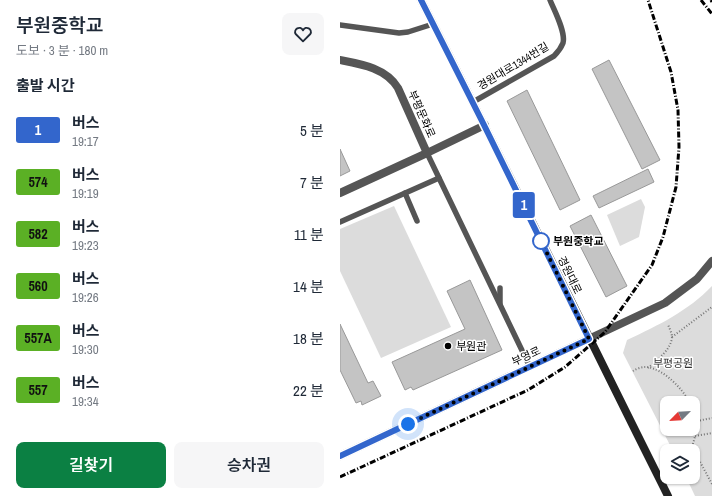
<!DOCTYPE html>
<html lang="ko">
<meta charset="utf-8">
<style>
body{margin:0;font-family:"Archivo Narrow","Noto Sans KR",sans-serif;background:#f6f6f7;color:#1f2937;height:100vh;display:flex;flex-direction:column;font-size:15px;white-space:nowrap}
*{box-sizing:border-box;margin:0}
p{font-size:13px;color:#747a83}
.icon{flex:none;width:22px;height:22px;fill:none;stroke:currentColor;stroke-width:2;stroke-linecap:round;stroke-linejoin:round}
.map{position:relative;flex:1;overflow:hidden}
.side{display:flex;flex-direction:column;background:#fff;width:340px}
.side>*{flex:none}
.badge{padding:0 8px;border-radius:3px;font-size:14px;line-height:26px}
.needle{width:26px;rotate:246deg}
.tools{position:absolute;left:320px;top:396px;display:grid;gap:8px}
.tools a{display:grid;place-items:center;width:40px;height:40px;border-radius:8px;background:#fff;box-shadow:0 1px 3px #0004;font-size:20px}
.you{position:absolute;width:20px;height:20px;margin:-10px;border:3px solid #fff;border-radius:50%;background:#1a73e8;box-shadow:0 0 0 6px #1a73e833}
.map>.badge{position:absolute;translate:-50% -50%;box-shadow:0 0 0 2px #fff}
h2{padding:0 16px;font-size:15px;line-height:36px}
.round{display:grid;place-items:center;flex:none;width:42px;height:42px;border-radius:8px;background:#f6f6f7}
.headline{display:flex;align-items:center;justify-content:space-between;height:68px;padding:0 16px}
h1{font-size:19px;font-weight:600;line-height:30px}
.cta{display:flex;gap:8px;margin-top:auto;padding:8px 16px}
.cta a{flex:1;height:46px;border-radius:8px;background:#0b8043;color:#fff;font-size:16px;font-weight:600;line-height:46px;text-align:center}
.cta a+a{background:#f6f6f7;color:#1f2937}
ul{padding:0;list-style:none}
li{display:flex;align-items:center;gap:12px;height:52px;padding:0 16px}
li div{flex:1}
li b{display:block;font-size:15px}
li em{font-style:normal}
li .badge{min-width:44px;font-weight:700;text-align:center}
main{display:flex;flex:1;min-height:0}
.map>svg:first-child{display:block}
</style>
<main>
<section class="side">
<div class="headline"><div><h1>부원중학교</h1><p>도보 · 3 분 · 180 m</p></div><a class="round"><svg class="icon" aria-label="heart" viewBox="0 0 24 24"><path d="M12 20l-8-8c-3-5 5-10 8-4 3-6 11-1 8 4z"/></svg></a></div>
<h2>출발 시간</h2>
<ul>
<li><span class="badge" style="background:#36c;color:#fff">1</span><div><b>버스</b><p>19:17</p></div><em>5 분</em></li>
<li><span class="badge" style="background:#5bb025;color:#111">574</span><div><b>버스</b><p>19:19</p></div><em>7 분</em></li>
<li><span class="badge" style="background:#5bb025;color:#111">582</span><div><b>버스</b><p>19:23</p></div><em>11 분</em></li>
<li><span class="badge" style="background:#5bb025;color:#111">560</span><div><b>버스</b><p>19:26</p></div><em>14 분</em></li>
<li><span class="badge" style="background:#5bb025;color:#111">557A</span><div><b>버스</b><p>19:30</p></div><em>18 분</em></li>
<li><span class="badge" style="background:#5bb025;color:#111">557</span><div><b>버스</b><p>19:34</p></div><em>22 분</em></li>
</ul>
<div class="cta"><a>길찾기</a><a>승차권</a></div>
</section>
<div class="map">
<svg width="372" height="496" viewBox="0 0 372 496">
<rect width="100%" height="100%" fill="#fff"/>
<!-- green -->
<g fill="#dcdcdc" fill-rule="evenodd">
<path d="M301 199 305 207 299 237 280 246 267 215Z"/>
<path d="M54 206 111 327 41 358 0 271V229Z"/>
<path d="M372 286V496H355L346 477H353V451H333L283 353 287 340C319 325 348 311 372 286ZM327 403H353V429H327Z"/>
</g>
<!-- building -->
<g fill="#c4c4c4" stroke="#999">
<path d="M269 60 320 160 302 169 252 69Z"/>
<path d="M187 90 240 200 220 210 167 101Z"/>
<path d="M0 149 10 171 0 176Z"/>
<path d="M308 169 314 182 259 208 253 196Z"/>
<path d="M251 215 287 286 266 297 230 226Z"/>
<path d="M130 280 162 350 73 390 71 387 65 390 52 362 125 329 107 291Z"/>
<path d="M0 324 28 383 33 381 41 396 22 405 21 401 16 403 0 370Z"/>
</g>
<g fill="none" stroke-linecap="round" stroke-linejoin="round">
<!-- path -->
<g stroke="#777" stroke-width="2" stroke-dasharray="1 2" stroke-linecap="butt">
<path d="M332 337 372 307"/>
<path d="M308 368C317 360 331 350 332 337 332 333 329 328 328 324"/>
<path d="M293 371C296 369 301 367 305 367 322 367 343 389 350 403"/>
<path d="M353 408C359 425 357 430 352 447L372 484"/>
<path d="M357 421 372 418"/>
<path d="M355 436 372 433"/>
</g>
<!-- service -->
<g stroke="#555" stroke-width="5.5">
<path d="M0 25 59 33 68 32 93 24"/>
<path d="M133 102 214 56C218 52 221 48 223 43 226 32 214 10 210 0"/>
<path d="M87 153 190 367"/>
<path d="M65 193 77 221"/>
<path d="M0 222 99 178"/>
<path d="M160 303V288"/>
</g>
<!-- minor -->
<path stroke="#555" stroke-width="8" d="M0 193 87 153"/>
<!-- tertiary -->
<g stroke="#555" stroke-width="8">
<path d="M0 60C21 64 46 68 58 88L87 153 145 125"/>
<path d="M0 456 325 303 357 279 372 261"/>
</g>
<!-- secondary -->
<path stroke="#222" stroke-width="8" d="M81 0C165 164 245 331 328 496"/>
<!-- rail -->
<g stroke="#000" stroke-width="3" stroke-dasharray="6 2 1 2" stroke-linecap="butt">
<path d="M361 0 372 14"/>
<path d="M371 0 372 2"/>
<path d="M0 477 188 390 225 367 265 332 312 265 323 237 336 187 339 147 338 110 331 72 308 0"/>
</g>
</g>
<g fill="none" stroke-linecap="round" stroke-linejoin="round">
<defs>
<path id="line" d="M0 456 249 339 144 125 81 0"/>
</defs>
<!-- line casing -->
<use href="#line" stroke="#fff" stroke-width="9"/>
<!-- line -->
<use href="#line" stroke="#36c" stroke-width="6"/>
<!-- walk -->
<path stroke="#000" stroke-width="4" stroke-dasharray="0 7.2" d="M68 424 249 339 201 241"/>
</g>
<!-- markers -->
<circle fill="#fff" stroke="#36c" stroke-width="2" cx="201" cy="241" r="8"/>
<circle fill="#000" stroke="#fff" stroke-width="1.5" cx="108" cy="346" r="4"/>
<g text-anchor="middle" stroke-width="3" stroke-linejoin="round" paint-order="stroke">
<!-- street labels -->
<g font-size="11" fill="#000" stroke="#fff">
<text transform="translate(173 66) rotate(-31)" y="4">경원대로1344번길</text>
<text transform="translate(82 114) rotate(66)" y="4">부평문화로</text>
<text transform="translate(230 275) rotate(64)" y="4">경원대로</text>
<text transform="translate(186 356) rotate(-25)" y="4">부영로</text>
</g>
<!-- stop labels -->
<g font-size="11" font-weight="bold" fill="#000" stroke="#fff" text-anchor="start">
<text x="213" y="245">부원중학교</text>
</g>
<!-- poi labels -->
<g font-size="11" fill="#000" stroke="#fff" text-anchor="start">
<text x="116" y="350">부원관</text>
</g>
<!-- park labels -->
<g font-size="11" fill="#333" stroke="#fff">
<text x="333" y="367">부평공원</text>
</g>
</g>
</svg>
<div class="tools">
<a><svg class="needle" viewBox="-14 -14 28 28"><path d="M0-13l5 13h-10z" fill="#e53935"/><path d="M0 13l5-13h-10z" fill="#747a83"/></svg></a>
<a><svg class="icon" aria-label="layers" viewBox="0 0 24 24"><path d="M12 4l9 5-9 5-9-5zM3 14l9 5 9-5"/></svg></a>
</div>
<div class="you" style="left:68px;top:424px"></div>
<b class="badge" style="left:184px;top:205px;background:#36c;color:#fff">1</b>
</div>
</main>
